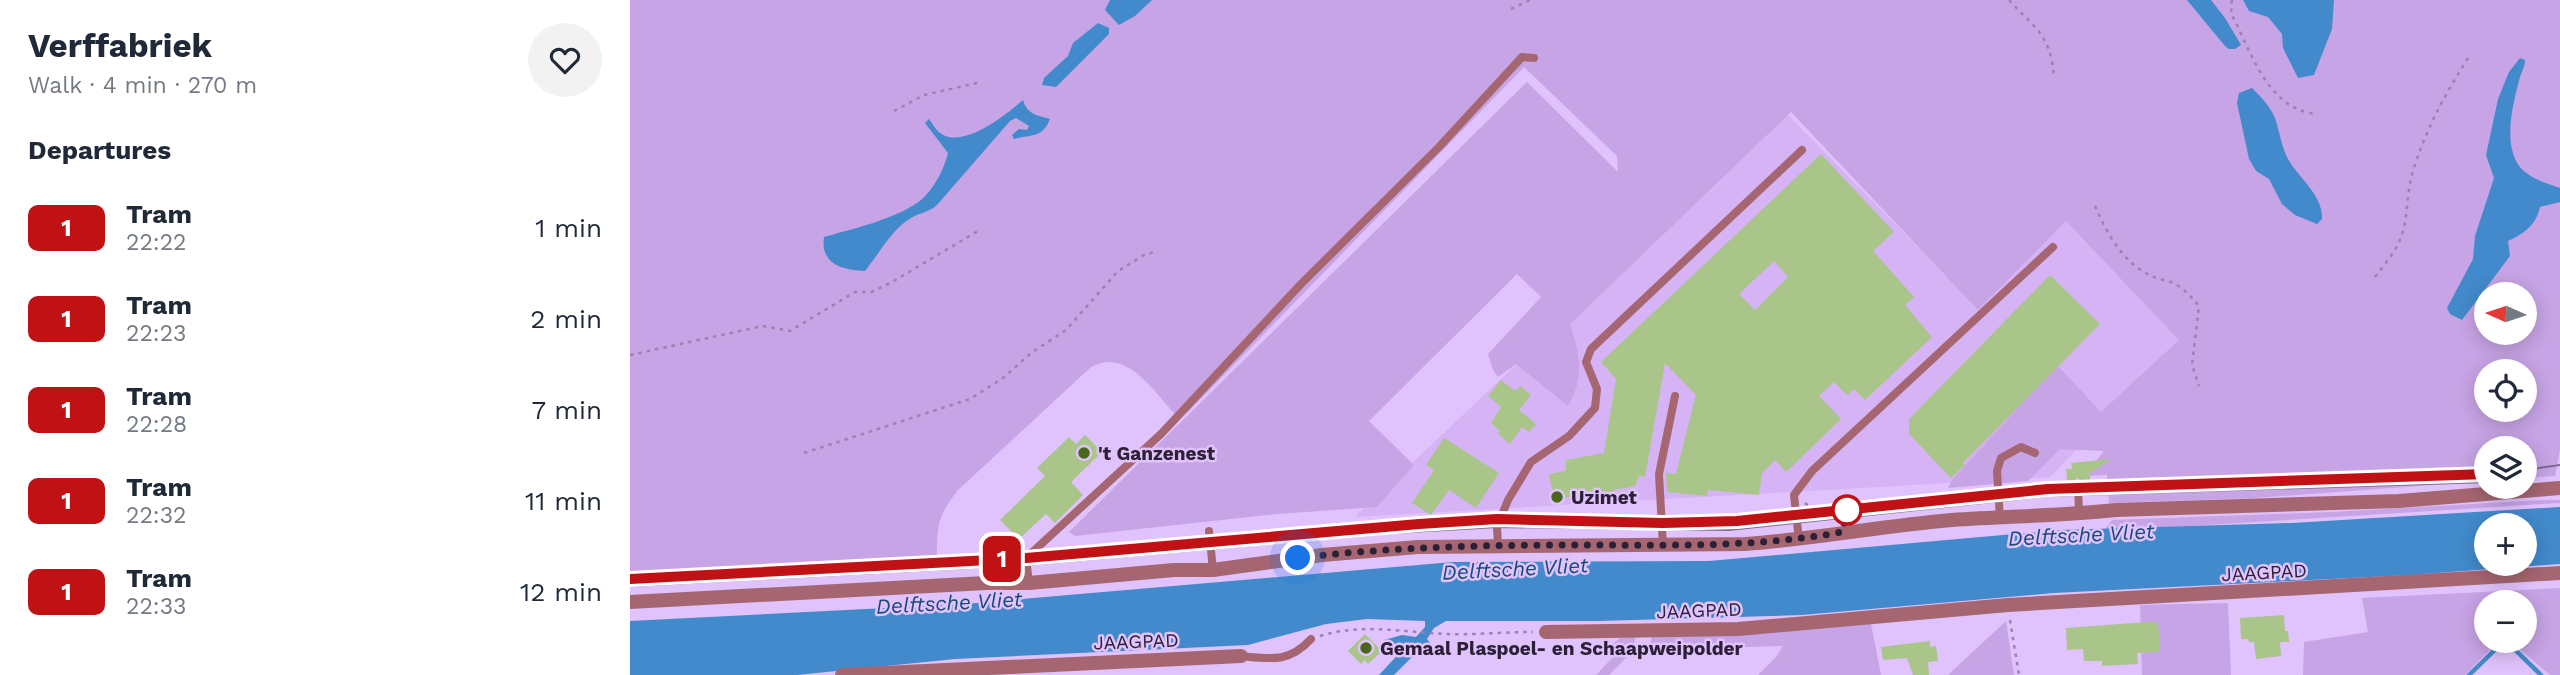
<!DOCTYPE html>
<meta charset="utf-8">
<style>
body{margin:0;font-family:"Work Sans",sans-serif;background:#f2f2f3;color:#1f2937;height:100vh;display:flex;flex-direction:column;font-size:26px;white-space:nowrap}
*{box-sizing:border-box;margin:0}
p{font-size:23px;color:#747a83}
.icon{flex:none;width:38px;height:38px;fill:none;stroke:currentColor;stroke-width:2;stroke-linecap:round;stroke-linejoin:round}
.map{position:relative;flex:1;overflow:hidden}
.side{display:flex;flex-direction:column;background:#fff;width:630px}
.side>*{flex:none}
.badge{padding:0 14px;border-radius:10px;font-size:24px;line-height:46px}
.needle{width:46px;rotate:273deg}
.fabs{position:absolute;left:1844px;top:282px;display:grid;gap:14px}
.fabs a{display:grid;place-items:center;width:63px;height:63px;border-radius:50%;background:#fff;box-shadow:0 4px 18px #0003;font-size:35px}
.you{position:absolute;width:35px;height:35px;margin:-18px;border:5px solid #fff;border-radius:50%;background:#1a73e8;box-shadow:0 0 0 10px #1a73e833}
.map>.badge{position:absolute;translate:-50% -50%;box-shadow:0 0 0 4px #fff}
h2{padding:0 28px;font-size:26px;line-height:63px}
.round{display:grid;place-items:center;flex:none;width:74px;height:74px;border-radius:37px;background:#f2f2f3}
.overview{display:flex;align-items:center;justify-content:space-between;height:119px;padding:0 28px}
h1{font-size:33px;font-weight:700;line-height:52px}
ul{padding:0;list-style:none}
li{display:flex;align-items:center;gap:21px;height:91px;padding:0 28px}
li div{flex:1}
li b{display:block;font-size:26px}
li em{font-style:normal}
li .badge{min-width:77px;font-weight:700;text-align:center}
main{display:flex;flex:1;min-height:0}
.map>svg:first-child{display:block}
</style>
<main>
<section class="side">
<div class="overview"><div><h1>Verffabriek</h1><p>Walk · 4 min · 270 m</p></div><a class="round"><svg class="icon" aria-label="heart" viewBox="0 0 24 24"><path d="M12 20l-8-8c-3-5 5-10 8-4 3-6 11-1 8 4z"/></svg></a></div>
<h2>Departures</h2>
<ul>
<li><span class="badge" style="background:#c01115;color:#fff">1</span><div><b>Tram</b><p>22:22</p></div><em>1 min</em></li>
<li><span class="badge" style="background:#c01115;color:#fff">1</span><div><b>Tram</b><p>22:23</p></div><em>2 min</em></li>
<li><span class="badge" style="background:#c01115;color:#fff">1</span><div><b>Tram</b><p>22:28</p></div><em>7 min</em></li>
<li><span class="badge" style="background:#c01115;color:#fff">1</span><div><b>Tram</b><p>22:32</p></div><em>11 min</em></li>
<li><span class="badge" style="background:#c01115;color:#fff">1</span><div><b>Tram</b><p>22:33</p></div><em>12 min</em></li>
</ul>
</section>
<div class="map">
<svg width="1930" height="675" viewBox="0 0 1930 675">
<rect width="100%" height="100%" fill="#e0c2fc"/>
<!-- built -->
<path fill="#d5b3f4" d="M1154 111 1343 303 1438 209 1563 329 1420 477 725 517Z"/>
<!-- green -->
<g fill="#c7a4e5" fill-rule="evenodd">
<path d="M0 0H1930V450L1925 476 1895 478V448H1857V481L1625 498 1479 503 1477 475 1454 476 1474 451 1430 449 1398 481 1318 488 1322 480 1427 365 1471 412 1549 340 1436 221 1348 310 1161 112 940 324C950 354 955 377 938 406L886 364 868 377 863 370 858 354 911 297 887 274 739 421 784 465 747 507 647 514 445 536 439 532 897 82 988 172 987 156 894 67 557 413 552 409 546 415C523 391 497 347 461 367L327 491C307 518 307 525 307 559L0 579ZM1857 294H1895V332H1857ZM1857 371H1895V410H1857Z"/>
<path d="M1914 500H1930V503L1561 526 1475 529 1482 520 1702 512Z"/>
<path d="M1930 588V675H1920L1880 641 1895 640V602H1857V640L1869 641 1835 675H1673L1674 642 1738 632 1732 598Z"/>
<path d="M1598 603 1601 675H1512L1510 605Z"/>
<path d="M1376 621 1384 675H1318Z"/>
<path d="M1241 624 1251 675H1128L1146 657 1153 646 1018 650 1022 637Z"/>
<path d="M1006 637 1000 654 979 675H966L987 653 982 645 990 638Z"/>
</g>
<!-- water -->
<g fill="#428acb" fill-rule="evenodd">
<path d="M480 0H522L505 16 489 25 475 10Z"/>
<path d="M1557 0H1581L1595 18 1611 45 1605 49H1599L1595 46Z"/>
<path d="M1613 0H1704L1702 29 1684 75 1668 78 1653 48 1652 34 1638 17 1619 11Z"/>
<path d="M468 23 479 28V34L426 87 412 85 414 78 438 56 443 43Z"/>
<path d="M1890 58 1895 60C1895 68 1890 74 1889 81 1882 107 1871 152 1895 172 1905 180 1918 184 1930 188V202L1910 207C1906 225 1895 233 1878 241L1880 256 1832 320 1820 314 1817 308 1843 259 1845 236 1864 178 1856 155 1868 99 1879 72Z"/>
<path d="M1622 88C1631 97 1640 106 1645 118 1649 130 1651 143 1656 155 1666 177 1693 193 1692 219L1687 224 1665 215 1652 204 1639 179 1626 171 1619 159 1607 103 1609 93Z"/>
<path d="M393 100C397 114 406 115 420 119 412 139 401 134 384 139L382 135 389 129 397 130 399 126 386 118 380 121 307 205C298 213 287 213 278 220 261 231 248 255 235 271 214 270 190 265 194 237 222 229 262 220 287 203 302 193 314 170 318 153L295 123 299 119C302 123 306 130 310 133 332 150 376 115 393 100Z"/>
<path d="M1930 507V564L1780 575 1424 593 1172 615 969 621H816L804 628 797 639 800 643 785 654 764 675H749L775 647 758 644 754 640 772 635 786 637 795 627V621L737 619 696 624 618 645 325 659 167 675H0V621L335 604 823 562 1079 561 1429 530 1662 523ZM1857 525H1895V564H1857Z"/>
</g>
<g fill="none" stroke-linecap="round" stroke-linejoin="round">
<!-- stream -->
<g stroke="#428acb" stroke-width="4.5">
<path d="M1875 640 1911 675"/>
<path d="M1839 675 1875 640"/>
</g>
</g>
<!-- building -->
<g fill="#aac58a" fill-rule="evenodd">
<path d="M1191 154 1264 232 1243 251 1284 297 1275 305 1302 337 1235 400 1224 389 1217 395 1204 382 1189 396 1211 419 1156 472 1145 460 1132 473 1129 495 1078 490 1077 496 1037 492 1036 473 1046 474 1066 395 1035 363 1015 477 1009 476 1005 486 984 490 985 496 946 504 945 496 924 500 919 474 936 471V460L974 453 986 379 971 362ZM1144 261 1158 277 1125 310 1109 294Z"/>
<path d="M1420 275 1470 324 1333 463 1335 465 1321 478 1279 434V419Z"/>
<path d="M871 380 885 391 891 386 901 395 889 410 906 424 899 432 892 427 880 444 868 434 870 431 861 423 871 407 858 396Z"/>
<path d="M455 435 472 452 441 482 453 495 425 523 416 514 389 539 370 520 415 476 407 468 439 437 446 444Z"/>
<path d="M814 438 869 473 846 508 819 490 801 515 782 503 804 470 796 465Z"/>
<path d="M1482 459 1460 473V482H1454L1447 478 1442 483H1437L1436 469H1442L1441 463Z"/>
<path d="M1654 615 1655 631H1658L1659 642H1650L1651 656 1626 659 1624 642H1619L1618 639H1611L1610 618Z"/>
<path d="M1517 622H1528L1530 652 1507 653 1508 664 1472 666V661H1454L1453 649 1437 650 1436 628Z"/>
<path d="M735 634 752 651 738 664 735 660 731 664 718 651Z"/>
<path d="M1300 641V647L1306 646 1308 661 1298 662 1299 675H1283L1277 658 1253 660 1251 647Z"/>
</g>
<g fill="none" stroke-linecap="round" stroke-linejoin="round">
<!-- path -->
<g stroke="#9a83af" stroke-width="2.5" stroke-dasharray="3.5 5" stroke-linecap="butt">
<path d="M1379 0C1406 30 1420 33 1424 77"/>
<path d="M1602 0 1601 13C1621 51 1637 109 1686 114"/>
<path d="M881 9 900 0"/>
<path d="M264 111 294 95 347 83"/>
<path d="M1465 206C1477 234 1494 265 1524 277 1530 280 1538 280 1545 284 1555 289 1562 298 1569 306L1562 365 1569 386"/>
<path d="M1745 277C1755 264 1769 248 1773 231 1778 211 1777 191 1783 171 1796 129 1814 96 1838 58"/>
<path d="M0 355 133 326 160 331 225 292H241L262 282 348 231"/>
<path d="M174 453 340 399 373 378 401 353 436 330 488 271 514 255 524 252"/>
<path d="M1175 503 1184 510 1185 524"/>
<path d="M1380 620 1389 675"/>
<path d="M690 636C731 623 773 632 815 634 844 635 874 632 903 632"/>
</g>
<!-- lane -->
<g stroke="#a56671" stroke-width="8">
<path d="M1448 484 1449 514"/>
<path d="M1370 519 1367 471 1371 458 1391 447 1405 453"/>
<path d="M579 531 583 570"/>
<path d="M1169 540 1164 495 1182 471 1423 247"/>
<path d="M868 545 867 527 878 500 901 462 939 436 965 408 967 389 956 362 961 349 1172 150"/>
<path d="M1033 546 1029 474 1045 396"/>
<path d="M399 583 396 558 531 434 671 284 809 147 892 57 904 58"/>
<path d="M611 656C641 659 659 663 681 639"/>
</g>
<!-- street -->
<g stroke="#a56671" stroke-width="14">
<path d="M0 602 356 583H399L544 570H583L692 555 788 547 1115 544C1184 539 1252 526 1322 520 1377 516 1431 516 1486 510L1769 501 1930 488"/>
<path d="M916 632 1108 629 1378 605 1930 573"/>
<path d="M212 675 611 656"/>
</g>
<!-- tram -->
<g stroke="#7f6a91" stroke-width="2">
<path d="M1895 470 1930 465"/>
<path d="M0 586 397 565 763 533 867 527 1099 530 1418 496 1857 482"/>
</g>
</g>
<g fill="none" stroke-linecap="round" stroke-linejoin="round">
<defs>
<path id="line" d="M0 579 396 558 789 524 867 519 1033 523 1107 521 1418 489 1857 474"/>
</defs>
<!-- line casing -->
<use href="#line" stroke="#fff" stroke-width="16"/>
<!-- line -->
<use href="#line" stroke="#c01115" stroke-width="10"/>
<!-- walk -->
<path stroke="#2c2036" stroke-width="7" stroke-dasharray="0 12.6" d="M668 558C760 547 853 545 946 545 1035 545 1124 548 1212 532L1217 510"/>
</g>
<!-- markers -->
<g fill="#4a681c" stroke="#e0c2fc" stroke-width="2.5">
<circle cx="454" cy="453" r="7"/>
<circle cx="927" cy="497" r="7"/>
<circle cx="736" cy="648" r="7"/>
</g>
<circle fill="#fff" stroke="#c01115" stroke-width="3.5" cx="1217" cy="510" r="14"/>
<g text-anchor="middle" stroke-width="5" stroke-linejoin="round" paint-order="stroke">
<!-- poi labels -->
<g font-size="19" font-weight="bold" fill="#2c2036" stroke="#e0c2fc" text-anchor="start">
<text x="468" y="460">'t Ganzenest</text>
<text x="941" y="504">Uzimet</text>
<text x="750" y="655">Gemaal Plaspoel- en Schaapweipolder</text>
</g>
<!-- street labels -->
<g font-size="19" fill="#2c2036" stroke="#e0c2fc">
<text transform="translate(1634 572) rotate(-3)" y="7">JAAGPAD</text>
<text transform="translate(1069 610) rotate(-2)" y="7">JAAGPAD</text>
<text transform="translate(506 641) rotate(-2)" y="7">JAAGPAD</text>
</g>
<!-- water labels -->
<g font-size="21" font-style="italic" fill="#174a76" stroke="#e0c2fc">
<text transform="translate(1451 535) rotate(-3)" y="7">Delftsche Vliet</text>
<text transform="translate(885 569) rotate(-3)" y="7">Delftsche Vliet</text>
<text transform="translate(319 603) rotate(-3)" y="7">Delftsche Vliet</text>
</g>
</g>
</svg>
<div class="fabs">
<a><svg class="needle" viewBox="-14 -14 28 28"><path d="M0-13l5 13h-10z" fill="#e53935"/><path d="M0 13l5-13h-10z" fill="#747a83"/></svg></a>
<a><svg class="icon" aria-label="locate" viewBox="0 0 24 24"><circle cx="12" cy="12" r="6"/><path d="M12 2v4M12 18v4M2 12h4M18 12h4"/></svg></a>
<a><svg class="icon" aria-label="layers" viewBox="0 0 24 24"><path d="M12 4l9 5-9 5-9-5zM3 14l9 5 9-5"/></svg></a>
<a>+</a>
<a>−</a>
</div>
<div class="you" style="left:668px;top:558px"></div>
<b class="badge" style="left:372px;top:559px;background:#c01115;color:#fff">1</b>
</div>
</main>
